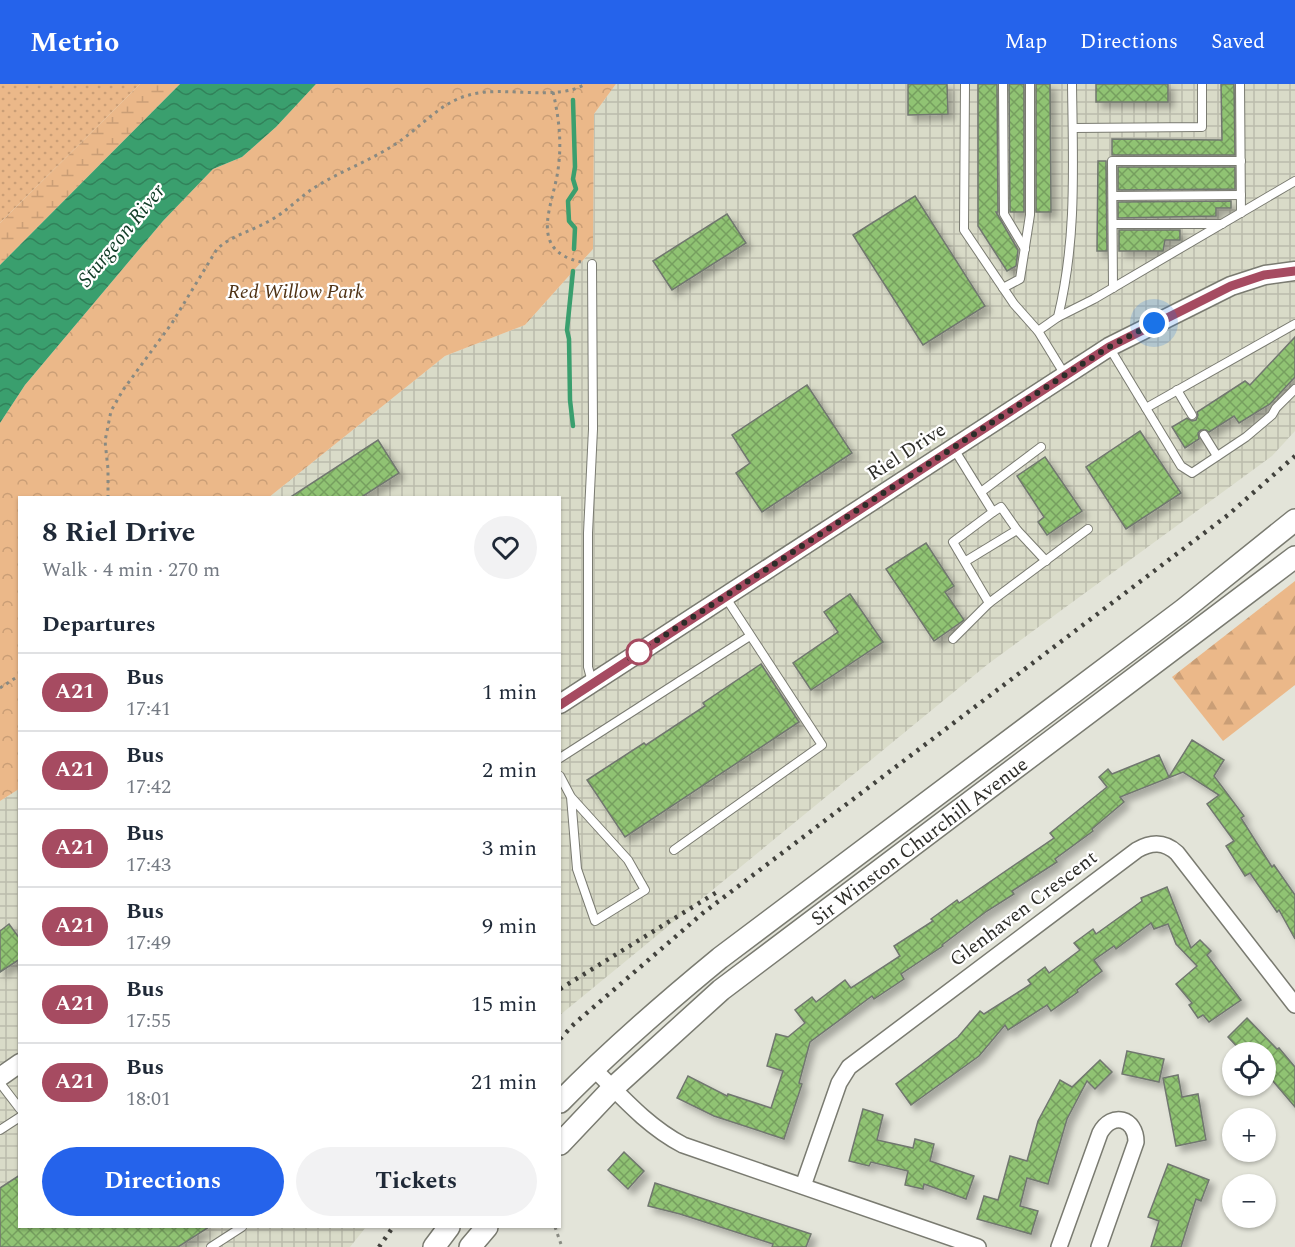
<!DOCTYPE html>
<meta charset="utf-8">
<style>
body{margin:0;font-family:Spectral,serif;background:#f2f2f3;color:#1f2937;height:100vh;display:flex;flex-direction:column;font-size:22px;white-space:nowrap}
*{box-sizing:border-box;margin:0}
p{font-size:20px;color:#747a83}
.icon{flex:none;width:33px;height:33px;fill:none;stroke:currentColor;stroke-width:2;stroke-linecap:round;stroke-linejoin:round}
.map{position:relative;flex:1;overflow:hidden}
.sheet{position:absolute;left:18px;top:412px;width:543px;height:732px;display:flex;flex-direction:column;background:#fff;border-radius:0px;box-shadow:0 2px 4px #0004}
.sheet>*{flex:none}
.badge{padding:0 12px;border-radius:20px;font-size:21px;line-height:39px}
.controls{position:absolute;left:1222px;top:958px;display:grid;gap:12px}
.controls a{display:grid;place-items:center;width:54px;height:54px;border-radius:50%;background:#fff;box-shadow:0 2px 4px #0004;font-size:30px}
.you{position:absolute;width:30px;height:30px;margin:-15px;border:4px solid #fff;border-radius:50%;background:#1a73e8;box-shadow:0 0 0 9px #1a73e833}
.map>.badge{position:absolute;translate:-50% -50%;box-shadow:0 0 0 3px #fff}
h2{padding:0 24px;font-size:22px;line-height:54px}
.round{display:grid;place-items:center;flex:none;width:63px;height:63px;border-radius:32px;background:#f2f2f3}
.headline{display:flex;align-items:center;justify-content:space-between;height:102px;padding:0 24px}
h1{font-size:28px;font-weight:700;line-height:45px}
.cta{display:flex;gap:12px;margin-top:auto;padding:12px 24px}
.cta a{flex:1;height:69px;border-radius:36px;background:#2563eb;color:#fff;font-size:24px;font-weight:700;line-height:69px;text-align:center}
.cta a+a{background:#f2f2f3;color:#1f2937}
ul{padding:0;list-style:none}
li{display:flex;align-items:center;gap:18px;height:78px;padding:0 24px;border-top:2px solid #e0e1e3}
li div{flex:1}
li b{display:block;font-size:22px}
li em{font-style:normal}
li .badge{min-width:66px;font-weight:700;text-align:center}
header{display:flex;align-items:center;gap:36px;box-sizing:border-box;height:84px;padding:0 30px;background:#2563eb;color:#fff}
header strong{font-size:28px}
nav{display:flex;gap:33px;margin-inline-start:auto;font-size:21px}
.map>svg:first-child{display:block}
</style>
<header>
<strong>Metrio</strong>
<nav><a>Map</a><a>Directions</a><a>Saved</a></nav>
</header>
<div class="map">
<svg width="1295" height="1163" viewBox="0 0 1295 1163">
<defs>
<pattern id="industrial-grid" width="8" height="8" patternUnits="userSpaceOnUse" patternTransform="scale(1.5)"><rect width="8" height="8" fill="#d9dbc8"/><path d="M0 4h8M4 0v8" fill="none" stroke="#bbbcac"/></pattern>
<pattern id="grass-dots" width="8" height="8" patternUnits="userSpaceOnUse" patternTransform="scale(1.5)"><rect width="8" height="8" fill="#ebb889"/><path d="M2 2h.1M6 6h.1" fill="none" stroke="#ca9e76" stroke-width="1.8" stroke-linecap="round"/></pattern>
<pattern id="forest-firs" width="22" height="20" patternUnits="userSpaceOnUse" patternTransform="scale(1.5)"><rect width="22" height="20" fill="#ebb889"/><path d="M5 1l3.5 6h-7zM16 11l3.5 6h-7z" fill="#ca9e76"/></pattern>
<pattern id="wetland-marsh" width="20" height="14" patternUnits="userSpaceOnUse" patternTransform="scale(1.5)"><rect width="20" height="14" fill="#ebb889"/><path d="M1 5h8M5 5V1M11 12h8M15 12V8" fill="none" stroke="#ca9e76"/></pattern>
<pattern id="park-crowns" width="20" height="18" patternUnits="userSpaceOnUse" patternTransform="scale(1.5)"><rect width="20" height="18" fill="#ebb889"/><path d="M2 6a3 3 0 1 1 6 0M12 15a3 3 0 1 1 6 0" fill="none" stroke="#ca9e76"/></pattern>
<pattern id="water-waves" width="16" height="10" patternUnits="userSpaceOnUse" patternTransform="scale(1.5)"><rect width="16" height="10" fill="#3a9f6e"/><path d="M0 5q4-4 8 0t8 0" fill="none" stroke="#31825a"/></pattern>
<pattern id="building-cross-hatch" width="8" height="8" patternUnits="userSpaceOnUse" patternTransform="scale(1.5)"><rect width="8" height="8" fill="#90c373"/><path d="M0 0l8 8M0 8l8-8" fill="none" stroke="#769f5e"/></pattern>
<filter id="shadow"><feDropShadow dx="5.5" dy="5.5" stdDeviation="3" flood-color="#0004"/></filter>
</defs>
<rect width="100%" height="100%" fill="#e3e4d9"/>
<!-- industrial -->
<g fill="url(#industrial-grid)">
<path d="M616 0H1295V347L1272 372 988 580 560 931V414H268L445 272 525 241 593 165 594 30Z"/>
<path d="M19 705 20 1143H366L350 1163H0V717Z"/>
</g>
<!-- grass -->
<path fill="url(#grass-dots)" d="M0 0H140L0 139Z"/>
<!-- forest -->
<path fill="url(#forest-firs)" d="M1295 497V601L1223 657 1172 593Z"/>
<!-- wetland -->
<path fill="url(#wetland-marsh)" d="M140 0H180L0 181V139Z"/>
<!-- park -->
<path fill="url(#park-crowns)" d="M316 0H616L594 30 593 165 525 241 445 272 268 414H20L19 705 0 717V339L25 301 163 137 213 85 242 73 276 43Z"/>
<!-- water -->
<path fill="url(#water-waves)" d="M180 0H316L276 43 242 73 213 85 163 137 25 301 0 339V181Z"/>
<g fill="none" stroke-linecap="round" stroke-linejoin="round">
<!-- stream -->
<g stroke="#3a9f6e" stroke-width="4.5">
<path d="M573 16 575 83 573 95 576 105 568 117 569 137 575 144 574 165"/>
<path d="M573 187 567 246 569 255 570 316 573 342"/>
</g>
</g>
<!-- building -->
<g fill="url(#building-cross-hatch)" stroke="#71776f" stroke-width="1.5" filter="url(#shadow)">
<path d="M908 0H947L948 30 908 31Z"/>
<path d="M978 0H997L998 128H996L1018 166 1016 182 1007 187 978 142Z"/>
<path d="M1009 0H1024V128H1010Z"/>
<path d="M1036 0H1050L1051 128H1036Z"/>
<rect x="1096" y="0" width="72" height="18"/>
<path d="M1221 0H1234L1235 71H1112V55L1222 56Z"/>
<path d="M1098 77H1106L1107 167H1097Z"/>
<path d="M1118 83H1235V105L1118 106Z"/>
<path d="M915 112 985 222 923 261 853 151Z"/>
<path d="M1231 117V124H1216V132L1118 134V118Z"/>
<path d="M727 130 746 159 672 206 653 177Z"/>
<path d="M1119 146H1180V156H1165L1163 167H1119Z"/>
<path d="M1295 253V293L1270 320 1239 339 1234 332 1209 348 1206 346H1201L1198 349 1199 355 1185 364 1172 343 1187 334 1192 337 1196 336 1198 331 1197 328 1245 297 1250 301Z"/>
<path d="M807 301 852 369 762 428 736 389 750 379 732 351Z"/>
<path d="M1140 347 1181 409 1126 445 1086 383Z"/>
<path d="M378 356 399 389 360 414H289Z"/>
<path d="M1045 373 1082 427 1047 451 1038 438 1044 433 1017 392Z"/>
<path d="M926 459 954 502 945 508 964 536 934 557 886 485Z"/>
<path d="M850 510 883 558 811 606 793 579 838 548 824 528Z"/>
<path d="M761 580 799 638 625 753 587 696 644 659 646 661 705 622 703 619Z"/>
<path d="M1192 656 1224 676 1214 692 1244 732 1241 734 1272 783 1274 781 1295 811V855L1279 826 1277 828 1250 789 1245 792 1226 762 1234 757 1207 720 1219 711 1183 688 1120 713 1124 718 1092 745 1093 747 1055 775 1057 778 1012 807 1014 810 987 827 942 861 943 862 901 890 904 895 874 915 872 912 810 958 799 999 802 1000 784 1055 714 1032 677 1014 688 992 727 1012 728 1010 771 1024 783 987 767 982 776 950 788 953 805 939 795 926 812 913 816 918 845 896 851 904 900 872 894 862 933 837 931 835 957 816 959 819 1054 754 1050 749 1107 703 1099 693 1108 685 1112 690 1159 671 1169 693Z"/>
<path d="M1167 803 1191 864 1200 856 1211 867 1207 871 1241 916 1209 938 1203 931 1198 934 1189 921 1192 919 1176 900 1197 882 1176 860 1168 840 1154 845 1151 839 1116 865 1114 862 1094 876 1102 887 1077 906 1078 908 1051 927 1047 921 1008 946 1005 941 979 972 911 1021 896 1000 958 953 980 927 984 930 1031 900 1028 896 1045 883 1049 889 1080 866 1074 859 1093 845 1096 850 1142 817 1141 814Z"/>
<path d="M9 840 20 855V875L0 888V847Z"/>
<path d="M1247 934 1277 965 1279 964 1295 983V1023L1266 989V969H1243L1228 953Z"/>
<path d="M1127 967 1164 975 1159 998 1122 990Z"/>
<path d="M1100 976 1112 988 1095 1005 1087 997 1067 1035 1048 1100 1027 1094 1020 1122 1038 1127 1031 1150 977 1135 984 1112 998 1116 1010 1072 1027 1077 1038 1037 1060 996 1072 1003Z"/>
<path d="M1178 991 1182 1013 1198 1010 1206 1056 1176 1062 1163 994Z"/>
<path d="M863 1025 883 1031 877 1056 913 1064 915 1055 934 1060 930 1077 974 1092 966 1115 924 1100 923 1105 905 1101 908 1087 871 1078 869 1082 849 1077Z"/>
<path d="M624 1068 644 1087 628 1105 608 1086Z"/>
<path d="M1168 1080 1209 1096 1201 1117 1196 1115 1181 1163H1151L1159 1137 1148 1133Z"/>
<path d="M20 1091V1143H209L178 1163H0V1104Z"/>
<path d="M655 1099 811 1150 806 1163H772L773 1160 680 1130 648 1122Z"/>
</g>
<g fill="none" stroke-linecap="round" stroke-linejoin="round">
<defs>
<g id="service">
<path d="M965 0 964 146 1014 220 1038 247 1065 291"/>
<path d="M1003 0 1004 130 1025 165"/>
<path d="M1240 0 1241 129"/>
<path d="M1073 44 1202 43V0"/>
<path d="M1113 112 1241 111"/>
<path d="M1113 140H1222"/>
<path d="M1003 204 1020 195 1030 131V0"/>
<path d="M1113 204 1112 77H1241"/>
<path d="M1058 233 1094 215 1295 97"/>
<path d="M1038 247 1058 233C1077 155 1073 80 1072 0"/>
<path d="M1109 263 1181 382 1192 389 1246 353 1272 331 1276 324 1295 305"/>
<path d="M1177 306 1192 331"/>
<path d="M1146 324 1295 240"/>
<path d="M1204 351 1217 372"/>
<path d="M954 365 993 428 953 458 989 519 1088 445"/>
<path d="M981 408 1041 363"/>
<path d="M1017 446 1046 477"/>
<path d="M966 477 1017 446 1001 423 993 428"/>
<path d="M953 555 989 519"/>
<path d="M592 598 588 583V449L593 345 592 180"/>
<path d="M560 674 750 552"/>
<path d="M560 692 571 713 628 776 645 806 595 837 577 785 571 713"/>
<path d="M674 766 822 661 726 514"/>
<path d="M0 999 20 1025"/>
<path d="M0 1046 20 1033"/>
<path d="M211 1163 242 1143"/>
</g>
<g id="minor">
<path d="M593 984C621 1012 648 1043 683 1061L978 1163"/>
<path d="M803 1102 839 999 849 983 1137 766C1151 758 1164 757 1177 769L1295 921"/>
<path d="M1059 1163 1100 1049C1112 1027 1136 1034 1136 1058L1099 1163"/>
</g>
<g id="tertiary">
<path d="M560 620 1109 263 1231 202 1265 191 1295 187"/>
<path d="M0 993 20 979"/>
</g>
<g id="secondary">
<path d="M560 1018C610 967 664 920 720 874L1183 526 1295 436"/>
<path d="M560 1060 613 1004 721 906 1295 473"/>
<path d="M434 1163 449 1143"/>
<path d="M470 1163 487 1143"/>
</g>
</defs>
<!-- service casing -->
<use href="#service" stroke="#7a7b71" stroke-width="10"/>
<!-- minor casing -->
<use href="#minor" stroke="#7a7b71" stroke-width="18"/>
<!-- tertiary casing -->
<use href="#tertiary" stroke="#7a7b71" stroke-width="21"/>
<!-- secondary casing -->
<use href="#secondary" stroke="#7a7b71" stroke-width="24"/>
<!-- path -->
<g stroke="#898a82" stroke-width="3" stroke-dasharray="3 4.5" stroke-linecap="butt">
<path d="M553 8C559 34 562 59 558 86 553 122 527 166 581 178"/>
<path d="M108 414V385L105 357 111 327 123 306 172 239 217 165C232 151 252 147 269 137 287 128 300 112 317 102 343 86 372 76 397 59 421 43 441 18 469 11 503 1 557 18 585 0"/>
<path d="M0 604 20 591"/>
<path d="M555 1143 562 1163"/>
</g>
<!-- service -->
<use href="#service" stroke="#fff" stroke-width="8"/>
<!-- minor -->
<use href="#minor" stroke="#fff" stroke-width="15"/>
<!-- tertiary -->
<use href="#tertiary" stroke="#fff" stroke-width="18"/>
<!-- secondary -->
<use href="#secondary" stroke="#fff" stroke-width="21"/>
<!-- rail -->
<g stroke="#42423d" stroke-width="4.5" stroke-dasharray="3 6" stroke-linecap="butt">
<path d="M560 905 717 808"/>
<path d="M560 955 574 940 703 829 1228 431 1295 372"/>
<path d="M379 1163 393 1143"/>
</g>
</g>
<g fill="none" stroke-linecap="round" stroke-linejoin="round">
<defs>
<path id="line" d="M560 621 1109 263 1231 202 1264 191 1295 187"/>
</defs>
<!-- line casing -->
<use href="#line" stroke="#fff" stroke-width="14"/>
<!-- line -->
<use href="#line" stroke="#a64b61" stroke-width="9"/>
<!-- walk -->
<path stroke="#2d2d29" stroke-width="6" stroke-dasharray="0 10.8" d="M639 568 630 574 1065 291 1109 263 1154 239"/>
</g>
<!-- markers -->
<circle fill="#fff" stroke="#a64b61" stroke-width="3" cx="639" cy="568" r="12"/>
<g text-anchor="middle" stroke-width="4.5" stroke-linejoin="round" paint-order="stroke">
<!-- park labels -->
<g font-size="20" font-style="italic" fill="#4f3214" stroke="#fff">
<text x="296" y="214">Red Willow Park</text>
</g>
<!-- street labels -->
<g font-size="20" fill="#2d2d29" stroke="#fff">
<text transform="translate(906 367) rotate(-33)" y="7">Riel Drive</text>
<text transform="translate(919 757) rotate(-37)" y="7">Sir Winston Churchill Avenue</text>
<text transform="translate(1023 824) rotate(-37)" y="7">Glenhaven Crescent</text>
</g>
<!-- water labels -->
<g font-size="21" font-style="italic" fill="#16402b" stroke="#fff">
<text transform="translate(121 151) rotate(-51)" y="7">Sturgeon River</text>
</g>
</g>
</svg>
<div class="controls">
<a><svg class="icon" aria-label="locate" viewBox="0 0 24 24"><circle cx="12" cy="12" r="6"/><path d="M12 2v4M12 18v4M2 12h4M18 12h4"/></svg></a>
<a>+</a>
<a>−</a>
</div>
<div class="you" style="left:1154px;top:239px"></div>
<section class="sheet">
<div class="headline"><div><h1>8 Riel Drive</h1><p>Walk · 4 min · 270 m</p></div><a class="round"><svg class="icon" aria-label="heart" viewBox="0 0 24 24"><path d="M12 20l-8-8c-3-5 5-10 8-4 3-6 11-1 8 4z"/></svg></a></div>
<h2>Departures</h2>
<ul>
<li><span class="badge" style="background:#a64b61;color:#fff">A21</span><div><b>Bus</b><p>17:41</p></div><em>1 min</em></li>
<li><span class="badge" style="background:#a64b61;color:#fff">A21</span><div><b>Bus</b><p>17:42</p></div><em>2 min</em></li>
<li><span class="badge" style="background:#a64b61;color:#fff">A21</span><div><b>Bus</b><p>17:43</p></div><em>3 min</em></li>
<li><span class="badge" style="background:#a64b61;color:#fff">A21</span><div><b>Bus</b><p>17:49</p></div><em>9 min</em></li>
<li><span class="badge" style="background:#a64b61;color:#fff">A21</span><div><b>Bus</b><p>17:55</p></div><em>15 min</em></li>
<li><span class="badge" style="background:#a64b61;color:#fff">A21</span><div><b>Bus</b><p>18:01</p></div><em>21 min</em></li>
</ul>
<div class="cta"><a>Directions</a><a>Tickets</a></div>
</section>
</div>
